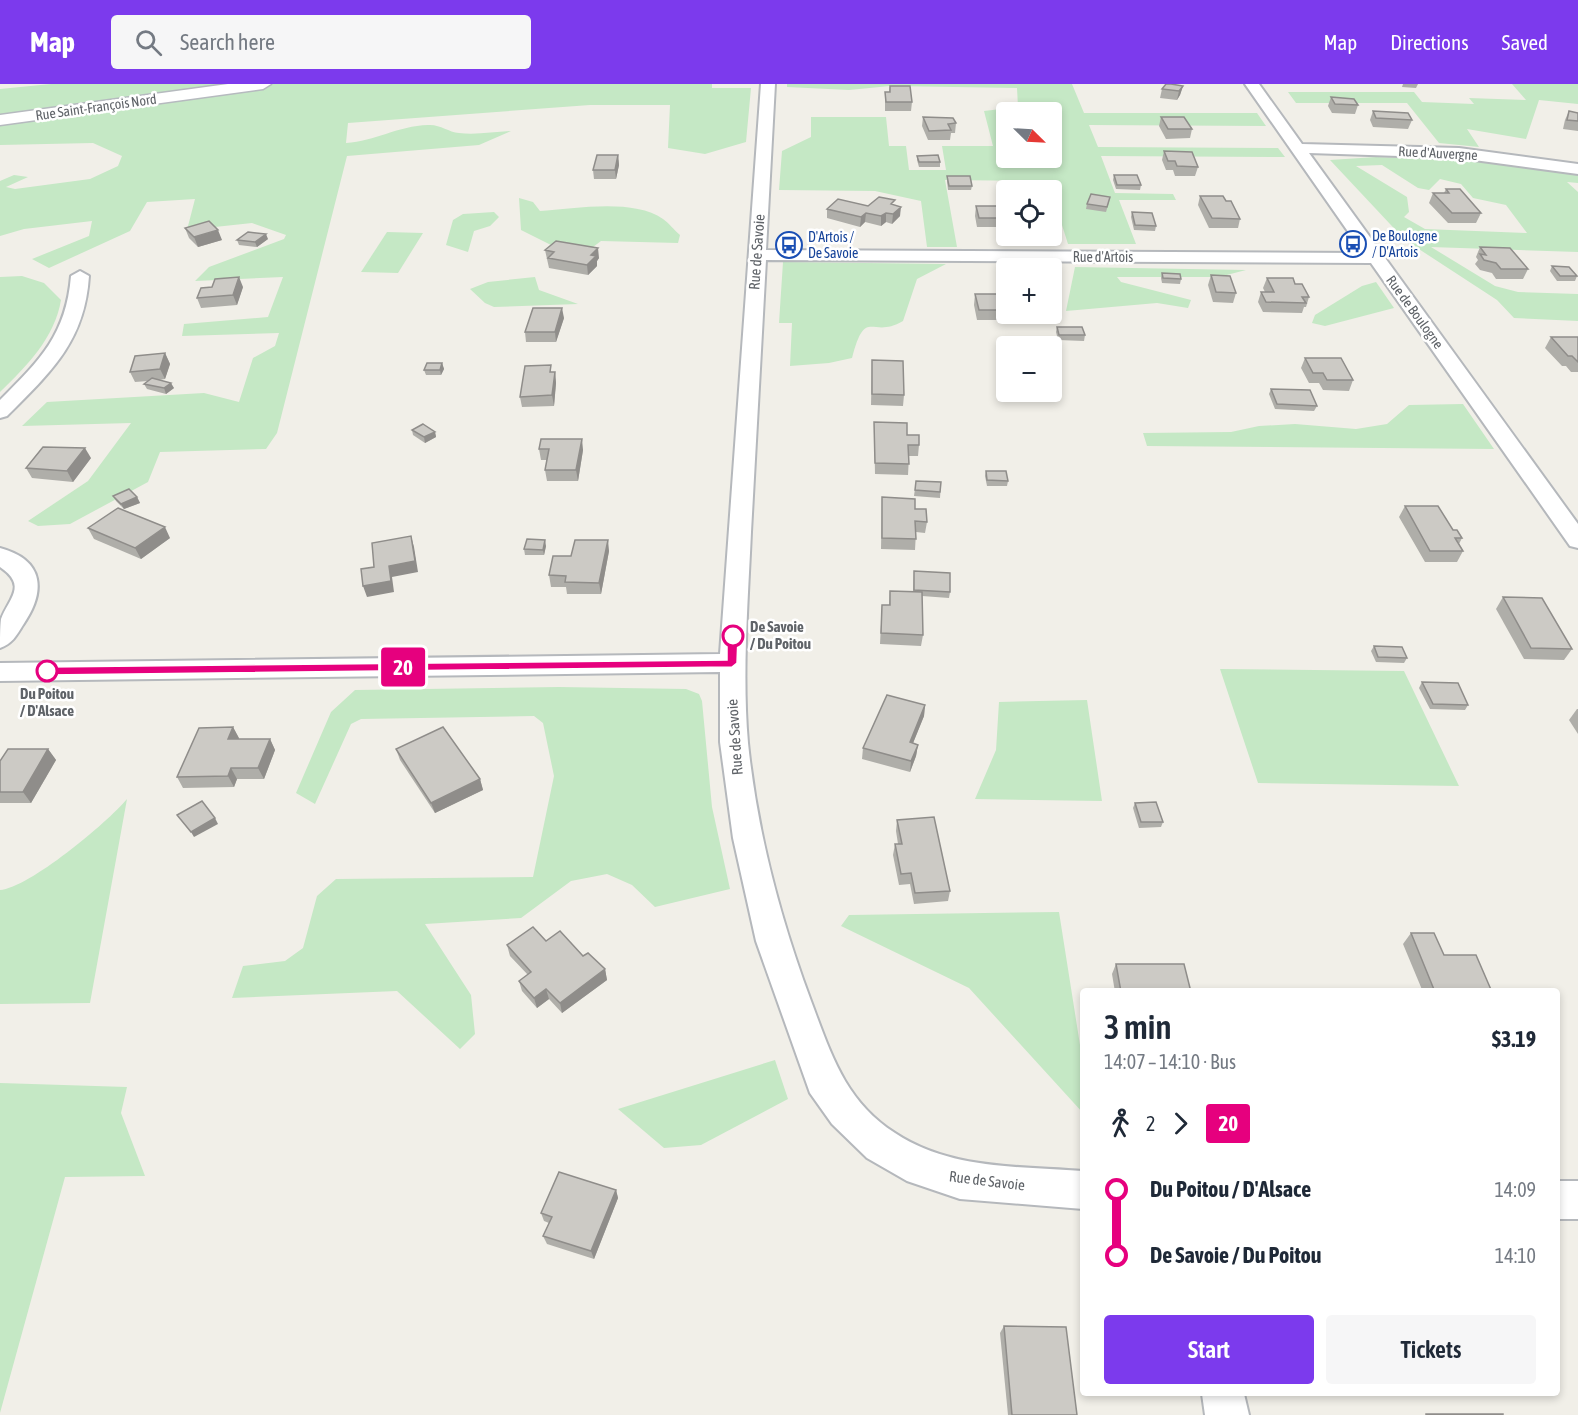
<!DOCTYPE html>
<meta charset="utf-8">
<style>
body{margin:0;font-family:"Asap Condensed",sans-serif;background:#f6f6f7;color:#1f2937;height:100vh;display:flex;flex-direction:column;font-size:22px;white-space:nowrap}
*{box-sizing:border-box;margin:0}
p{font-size:20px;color:#747a83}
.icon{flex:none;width:33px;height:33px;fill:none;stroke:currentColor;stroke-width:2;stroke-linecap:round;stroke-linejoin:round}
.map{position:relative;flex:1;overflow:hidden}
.sheet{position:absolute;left:1080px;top:904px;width:480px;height:408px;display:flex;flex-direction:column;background:#fff;border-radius:6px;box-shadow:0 3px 9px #0003}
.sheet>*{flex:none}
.badge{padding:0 12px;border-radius:4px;font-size:21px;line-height:39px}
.needle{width:39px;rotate:114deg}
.controls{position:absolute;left:996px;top:18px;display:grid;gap:12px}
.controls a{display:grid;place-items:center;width:66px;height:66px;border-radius:6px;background:#fff;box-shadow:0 3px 9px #0003;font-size:30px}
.map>.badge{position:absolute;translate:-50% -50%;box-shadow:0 0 0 3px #fff}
.legs{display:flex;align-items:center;gap:9px;height:66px;padding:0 24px;font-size:20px}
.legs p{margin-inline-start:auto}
.summary{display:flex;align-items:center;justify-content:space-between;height:102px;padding:0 24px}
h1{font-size:33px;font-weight:600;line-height:45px}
.button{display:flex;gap:12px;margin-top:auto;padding:12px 24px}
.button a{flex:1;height:69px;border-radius:6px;background:#7c3aed;color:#fff;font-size:24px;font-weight:600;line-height:69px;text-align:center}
.button a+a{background:#f6f6f7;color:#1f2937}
ul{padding:0 24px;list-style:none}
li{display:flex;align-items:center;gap:21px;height:66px;font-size:22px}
li i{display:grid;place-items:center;width:9px;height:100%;margin:0 8px;background:currentColor}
li i::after{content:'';width:15px;height:15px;margin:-8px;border:4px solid;border-radius:50%;background:#fff}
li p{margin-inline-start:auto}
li:first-child i{background:linear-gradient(#0000 50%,currentColor 0)}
li:last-child i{background:linear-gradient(currentColor 50%,#0000 0)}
header{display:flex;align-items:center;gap:36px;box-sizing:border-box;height:84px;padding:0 30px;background:#7c3aed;color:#fff}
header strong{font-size:28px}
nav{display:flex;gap:33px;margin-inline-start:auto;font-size:21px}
.search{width:420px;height:54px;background:#f6f6f7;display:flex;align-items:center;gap:15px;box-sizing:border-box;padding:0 21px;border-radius:6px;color:#747a83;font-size:22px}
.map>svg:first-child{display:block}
</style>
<header>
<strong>Map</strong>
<div class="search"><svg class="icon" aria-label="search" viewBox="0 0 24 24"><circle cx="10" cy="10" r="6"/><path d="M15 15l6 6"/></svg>Search here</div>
<nav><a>Map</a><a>Directions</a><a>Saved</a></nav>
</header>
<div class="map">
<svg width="1578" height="1331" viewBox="0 0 1578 1331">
<rect width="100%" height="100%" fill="#f1efe8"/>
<!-- green -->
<g fill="#c5e8c5" fill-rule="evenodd">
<path d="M51 0H712V4H751L746 58 705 70 668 64 670 21H590L348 39 346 59C375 57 398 42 428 41 440 40 448 48 459 49 475 51 494 48 511 47L479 61 347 72 277 349 266 365 160 368 148 398 70 440 38 442 28 437 88 397 131 339 22 342 47 318 204 309 239 318 253 274 275 262 279 249 182 252 184 240 268 233 283 193 195 197 209 183 284 155 286 151 252 139 187 146 195 115 147 118 130 147 49 184 32 175 89 152 92 137 24 145 0 152V97L14 91 28 93 6 103 15 105 90 95 118 82 122 72 93 59 0 61V5Z"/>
<path d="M787 0H1072L1084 29H1257L1266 42 1089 41 1098 63 1278 64 1285 73 1101 72 1115 109 1173 110 1176 116H1119L1136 160H1068L1048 97 945 96 957 163H927L921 117 875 107 779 106 782 67 811 53V33H886L889 62H906L909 86H946L942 62H993L984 27 1018 23 1017 4 890 2 849 6 787 3ZM1006 28H1052V74H1006Z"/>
<path d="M1512 0H1578V20L1539 16 1526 55 1467 45 1479 63 1439 59 1407 19H1296L1288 8H1414L1422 18 1474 20 1469 14 1526 16Z"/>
<path d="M1376 73 1467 76 1578 90V99L1567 98 1578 108V168L1431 163 1495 202 1518 208 1578 210V237L1514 234 1497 216 1405 156 1330 76ZM1382 81 1418 104 1429 106 1440 95 1461 100 1473 114 1506 121 1527 149 1425 145 1404 133 1409 128 1407 113 1356 82Z"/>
<path d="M519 114 533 118 540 127C574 125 633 114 663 135 669 139 674 146 680 151L678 159 601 157 585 169 559 165 521 146Z"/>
<path d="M494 128 499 133 490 142 474 147 468 168 446 161 453 136 463 130Z"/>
<path d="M387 148 423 149 398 189 361 188Z"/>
<path d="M783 178 946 180 917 195 903 237C871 256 866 221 852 274L829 279 790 282 792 239H779Z"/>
<path d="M1075 183 1246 186 1219 193H1117L1121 198 1191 216 1188 224 1157 219 1066 227Z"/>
<path d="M22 192 44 199 61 216C55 253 27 282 0 308V193Z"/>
<path d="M535 193 539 206 578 220 494 223 485 219 470 205 488 198Z"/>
<path d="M1376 198 1394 224 1325 242 1312 239 1315 231 1362 202Z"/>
<path d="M1463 320 1494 365 1147 362 1143 349 1231 348 1259 342 1295 340 1356 345 1387 340 1409 321Z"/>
<path d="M1220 585 1404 587 1459 702 1258 699Z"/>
<path d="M559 603 686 605 699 610 702 617 712 723 730 805 655 823 632 801 607 790 571 797 521 834 425 840 471 911 475 950 460 965 397 907 232 914 243 882 285 877 303 864 317 812 336 795 533 793 554 692 543 639 534 632 361 635 351 640 315 720 296 709 331 628 355 606Z"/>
<path d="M1087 616 1102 717 975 715 996 666 999 618Z"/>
<path d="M127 715 90 919 0 920V806C29 804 107 739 127 715Z"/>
<path d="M1059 828 1083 980V1029L969 904 841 842 849 831Z"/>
<path d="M775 976 788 1015 701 1061 664 1064 618 1025Z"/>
<path d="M0 999 127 1003 121 1029 145 1092 65 1093 0 1329Z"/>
</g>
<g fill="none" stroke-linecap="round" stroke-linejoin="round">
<defs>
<g id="street">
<path d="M761 0H775L766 166 1363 169 1245 0H1259L1302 60 1459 64 1578 80V90L1459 74 1309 69 1578 440V464L1570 462 1371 179 766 176C761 267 756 357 751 448 748 517 742 589 748 659 757 747 780 834 811 917 831 970 845 1017 895 1049 951 1086 1019 1082 1083 1087V1125L960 1115 907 1097 867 1074 832 1040 810 1009 756 857 733 754 720 658V588L0 597V579L720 570Z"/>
<path d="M80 187 89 192C85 257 51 288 7 332L0 334V316C40 276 66 251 71 192Z"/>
<path d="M0 464C45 476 46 508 23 541 16 552 12 560 0 564 0 556 0 543 1 535 9 514 28 502 0 483Z"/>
<rect x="1557" y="1097" width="21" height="38"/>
<path d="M1202 1310H1244L1249 1331H1205Z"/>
</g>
<path id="secondary" d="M228 0H271L263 5 0 41V31Z"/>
</defs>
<!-- street casing -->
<use href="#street" stroke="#b5b8bc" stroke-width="4"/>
<!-- secondary casing -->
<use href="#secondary" stroke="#b6babf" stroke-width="3"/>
<!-- street -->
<use href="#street" fill="#fff" fill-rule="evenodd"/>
<!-- secondary -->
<use href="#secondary" fill="#fff" fill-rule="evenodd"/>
</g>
<!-- wall -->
<g fill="#afaea9">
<path d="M1403 0H1418L1416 4 1402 3Z"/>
<path d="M890 2 912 18 911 27H885V8H889Z"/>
<path d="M1183 2 1180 11 1177 16 1160 14 1162 5Z"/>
<path d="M1331 13 1358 21 1355 30 1332 29 1328 22Z"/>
<path d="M1373 27 1412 36 1408 45 1373 43 1370 36Z"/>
<path d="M1569 27 1578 29V47L1563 45 1565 36Z"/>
<path d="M923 33 956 39 955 49H951L950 56H928L922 42Z"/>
<path d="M1161 33 1192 45 1190 54 1166 55 1159 42Z"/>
<path d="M1164 67 1198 83 1195 92H1175L1173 86H1166L1162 76Z"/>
<path d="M618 71 619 81 616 95H594L593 86Z"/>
<path d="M917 72 940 78V83H919L917 76Z"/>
<path d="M1114 91 1141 101 1140 106 1116 105 1113 96Z"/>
<path d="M947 92 972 102 971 106H948L947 97Z"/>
<path d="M1446 105 1481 129 1476 139H1448L1429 119 1433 109H1444Z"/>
<path d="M1200 112 1226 117 1240 135 1238 144H1209L1198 121Z"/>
<path d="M1109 118 1106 128 1086 125 1087 120Z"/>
<path d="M895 121 900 132 892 140 886 138 881 142 865 138 860 143 827 134V125Z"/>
<path d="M976 122H1006V143H977L975 132Z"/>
<path d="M1132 128 1156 142 1155 147 1134 146 1131 133Z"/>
<path d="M185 144 222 156 198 163 189 154Z"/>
<path d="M268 155 257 163 239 161 237 156Z"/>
<path d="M1480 163 1528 185 1523 195H1496L1492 189 1480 186 1475 180 1478 176 1476 173Z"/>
<path d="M545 166 599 174 597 177V182L588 191 549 184Z"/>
<path d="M1552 182 1577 192 1575 197H1557L1550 187Z"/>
<path d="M1162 189 1181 195 1180 200 1162 199 1161 194Z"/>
<path d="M1211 191 1236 209 1233 219 1213 218 1208 201Z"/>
<path d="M1267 194 1295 200 1309 213 1306 223H1304L1302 229 1263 228 1258 218 1261 208H1265L1263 204Z"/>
<path d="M243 203 237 221 201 224 197 214Z"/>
<path d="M975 210H1006V230H1052V222L1053 226 1051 236H977L974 221Z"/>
<path d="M564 234 556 258H526L525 248Z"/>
<path d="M1057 243 1085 251 1084 257 1058 256 1056 248Z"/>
<path d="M1551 253H1578V288H1571L1566 282H1562L1545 264Z"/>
<path d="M165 269 170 280 165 295 159 296 174 304 166 310 147 305 144 300 148 297 135 298 130 288Z"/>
<path d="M1305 274 1353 296 1349 307 1323 306 1319 299H1309L1301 284Z"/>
<path d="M872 276 904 311 903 322 871 321Z"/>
<path d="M442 279 444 285 441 291H426L424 286Z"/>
<path d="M552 288H555L556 299 554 322 522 323 520 313Z"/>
<path d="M1271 305 1317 322 1314 327 1275 325 1269 310Z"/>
<path d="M874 338 907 351 919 361 918 372H909L908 391 875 390Z"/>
<path d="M412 346 435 348 436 353 425 359 413 351Z"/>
<path d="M539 365 583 366 578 397H547L545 386 547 376H541Z"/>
<path d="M91 374 73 398 32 394 26 384Z"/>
<path d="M986 387 1008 397 1007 402H987L985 392Z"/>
<path d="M916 397 941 398 940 414 914 412Z"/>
<path d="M113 412 137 413 140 419 124 425 116 417Z"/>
<path d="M882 413 915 425 927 438 925 449 916 448 915 466 881 465Z"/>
<path d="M1405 422 1453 446 1462 454 1459 460 1463 467 1457 478H1425L1399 433Z"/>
<path d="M88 444 170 454 141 475 94 455Z"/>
<path d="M546 462 544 471H525L524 465Z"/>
<path d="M609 467 601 510H567L566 503H551L549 491 571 472Z"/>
<path d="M914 487 950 508 949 514 922 512 923 551 921 562 880 560 882 521H889L890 507 913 508Z"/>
<path d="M1503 513 1572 565 1564 576 1524 575 1496 525Z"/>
<path d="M1374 562 1407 574 1404 579 1376 578 1371 567Z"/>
<path d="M1422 598 1468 621 1465 626 1430 625 1419 604Z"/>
<path d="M925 621 924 632 913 659 918 661 916 672 910 688 862 675 863 664Z"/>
<path d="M1577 625H1578V650L1569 636Z"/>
<path d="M233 643 239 655H270L275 666 264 695H237L234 703 183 704 177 693Z"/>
<path d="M48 665 56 676 31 719H0V677Z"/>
<path d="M396 665 480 695 483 706 435 729 400 676Z"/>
<path d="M1135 719 1163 738 1161 743 1139 744 1133 724Z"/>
<path d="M897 736 950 807 948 817 914 820 910 800 899 801 893 771 895 760H898L896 747Z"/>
<path d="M1411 849 1444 871 1492 908H1423L1403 860Z"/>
<path d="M546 857 583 872 605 885 607 896 562 929 549 915 537 924 522 907 519 897 528 891 510 872 507 861Z"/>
<path d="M1116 880 1191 908H1115L1112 890Z"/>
<path d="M616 1106 618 1114 594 1175 547 1160 543 1152 549 1139 544 1137 541 1129Z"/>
<path d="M1004 1242 1077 1331H1008L1000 1249Z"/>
</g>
<!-- shaded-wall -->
<g fill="#8f8d8a">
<path d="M1183 2 1180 11 1177 16 1179 7Z"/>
<path d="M618 71 619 81 616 95 615 86Z"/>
<path d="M901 123 900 132 892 140 893 130Z"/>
<path d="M866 129 865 138 860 143 861 133Z"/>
<path d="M886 129V138L881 142V132Z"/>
<path d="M218 146 222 156 198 163 194 153Z"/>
<path d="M266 150 268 155 257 163 255 158Z"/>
<path d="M598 164 599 174 597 177V182L588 191 587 181 591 171Z"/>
<path d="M239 193 243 203 237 221 233 211Z"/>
<path d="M562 224 564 234 556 258 555 248Z"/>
<path d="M165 269 170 280 165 295 160 285Z"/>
<path d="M442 279 444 285 441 291 440 286Z"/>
<path d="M555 288 556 299 554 322 552 311Z"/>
<path d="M171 299 174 304 166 310 164 304Z"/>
<path d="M435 348 436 353 425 359 424 353Z"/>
<path d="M582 355 583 366 578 397 576 386Z"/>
<path d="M85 364 91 374 73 398 67 387Z"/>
<path d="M137 413 140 419 124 425 121 420Z"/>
<path d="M165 443 170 454 141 475 135 464Z"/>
<path d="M411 452 414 463 418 488 392 493 394 508 367 513 363 502 389 482Z"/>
<path d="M545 456 546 462 544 471 543 466Z"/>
<path d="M608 456 609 467 601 510 599 499Z"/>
<path d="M925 621 924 632 909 669 910 658Z"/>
<path d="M233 643 239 654 234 666 228 655Z"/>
<path d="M270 655 275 666 264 695 258 684Z"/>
<path d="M918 661 916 672 910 688 911 677Z"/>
<path d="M48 665 56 676 31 719 23 708Z"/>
<path d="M231 684 237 695 234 703 228 692Z"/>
<path d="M480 695 483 706 435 729 431 719Z"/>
<path d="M215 734 218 740 194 753 191 748Z"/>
<path d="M605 885 607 896 562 929 560 919Z"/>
<path d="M546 905 549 915 537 924 534 914Z"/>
<path d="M616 1106 618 1114 594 1175 591 1167Z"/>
</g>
<!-- building -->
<g fill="#cccac5" stroke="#8f8d8a" stroke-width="1.5">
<path d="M1166 0H1171L1183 2 1179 7 1162 5Z"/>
<path d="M890 2H910L912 18H886L885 8H890Z"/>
<path d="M1331 13 1354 15 1358 21 1335 20Z"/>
<path d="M1373 27 1408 29 1412 36 1376 34Z"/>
<path d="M1569 27 1578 29V37L1567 36Z"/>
<path d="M923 33 953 34 956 39 948 40 951 46 929 47Z"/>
<path d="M1161 33H1184L1192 45H1168Z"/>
<path d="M1164 67 1192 68 1198 83 1177 82 1175 77H1168Z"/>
<path d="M597 71H618L615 86H593Z"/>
<path d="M938 71 940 78H919L917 72Z"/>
<path d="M1114 91H1137L1141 101H1117Z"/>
<path d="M947 92H970L972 102H949Z"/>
<path d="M1446 105H1460L1481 129H1452L1433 109H1449Z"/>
<path d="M1091 110 1110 113 1107 123 1087 120Z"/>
<path d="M1200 112H1223L1226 117H1231L1240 135 1212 134Z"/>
<path d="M879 113 895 116 891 120 901 123 893 130 886 129 881 132 866 129 861 133 827 125 838 115 868 122Z"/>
<path d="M976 122H1006V134H979Z"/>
<path d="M1132 128 1152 129 1156 142 1135 141Z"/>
<path d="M209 137 218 146 194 153 185 144Z"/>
<path d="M248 148 266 150 255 158 237 156Z"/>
<path d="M556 157 598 164 591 171 596 172 587 181 548 174 554 168 545 166Z"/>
<path d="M1480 163 1510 164 1528 185H1501L1496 179 1484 176 1480 170 1486 171Z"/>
<path d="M1552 182 1569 183 1577 192H1560Z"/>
<path d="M1162 189 1180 190 1181 195 1163 194Z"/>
<path d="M1211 191 1230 192 1236 209 1216 208Z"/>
<path d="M239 193 233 211 197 214 201 204 212 203 215 195Z"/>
<path d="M1267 194H1293L1295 200H1302L1309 213H1302L1306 219 1266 218 1261 208H1274Z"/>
<path d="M975 210H1006V226H979Z"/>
<path d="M533 224H562L555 248H525Z"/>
<path d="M1057 243H1082L1085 251H1059Z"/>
<path d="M1551 253H1578V278L1572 272H1568Z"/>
<path d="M165 269 160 285 130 288 135 272Z"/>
<path d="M1305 274H1341L1353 296H1327L1323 289H1313Z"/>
<path d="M872 276 903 277 904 311 872 310Z"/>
<path d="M427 279H442L440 286H424Z"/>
<path d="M551 281 550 288H555L552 311 520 313 525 282Z"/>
<path d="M152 294 171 299 164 304 144 300Z"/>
<path d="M1271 305 1310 306 1317 322 1277 320Z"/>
<path d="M874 338 907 339V351H919V361H908L909 380 875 379Z"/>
<path d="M423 340 435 348 424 353 412 346Z"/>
<path d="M541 355H582L576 386H545L549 365H539Z"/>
<path d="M43 363 85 364 67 387 26 384Z"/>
<path d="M986 387H1006L1008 397 987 396Z"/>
<path d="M916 397 941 398 940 408 915 406Z"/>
<path d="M129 405 137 413 121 420 113 412Z"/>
<path d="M882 413 915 415V425H926L927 438 915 437 916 455 882 454Z"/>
<path d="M1405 422H1438L1453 446H1457L1462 454H1455L1463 467H1430Z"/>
<path d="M118 424 165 443 135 464 88 444Z"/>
<path d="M411 452 415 477 389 482 391 497 363 502 361 485 374 483 372 459Z"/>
<path d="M527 455 545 456 543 466 524 465Z"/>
<path d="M575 456H608L599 499 565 498 566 492 549 491 553 472H571Z"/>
<path d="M914 487 950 489V508L914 506Z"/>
<path d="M890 507 922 508 923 551 881 549 882 521H890Z"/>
<path d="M1503 513 1542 514 1572 565 1531 564Z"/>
<path d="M1374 562 1402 563 1407 574 1378 573Z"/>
<path d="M1422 598 1458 599 1468 621 1433 620Z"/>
<path d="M887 611 925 621 910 658 918 661 911 677 863 664Z"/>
<path d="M233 643 228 655H270L258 684H231L228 692 177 693 199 644Z"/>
<path d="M443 643 480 695 431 719 396 665Z"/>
<path d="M8 665H48L23 708H0V677Z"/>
<path d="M202 717 215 734 191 748 177 731Z"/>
<path d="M1156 718 1163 738H1141L1135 719Z"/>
<path d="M934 733 950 807 915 809 911 789 901 790 895 760H902L897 736Z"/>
<path d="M533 843 546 857 560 847 583 872 588 869 605 885 560 919 546 905 534 914 519 897 531 888 507 861Z"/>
<path d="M1411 849H1434L1444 871H1476L1492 908H1435Z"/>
<path d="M1116 880H1184L1191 908H1121Z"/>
<path d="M559 1088 616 1106 591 1167 543 1152 552 1133 541 1129Z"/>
<path d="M1004 1242 1066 1243 1077 1331H1012Z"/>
<rect x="1426" y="1330" width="77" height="1"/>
</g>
<!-- line-1 -->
<path fill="#e6007e" stroke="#fff" stroke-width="1.5" d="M733 548 738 552 737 579 732 583 47 591 42 587 47 583 727 576V552Z"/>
<!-- icons -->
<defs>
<symbol id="bus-ring" viewBox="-11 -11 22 22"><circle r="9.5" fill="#fff" stroke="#1a4fb4" stroke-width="1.5"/><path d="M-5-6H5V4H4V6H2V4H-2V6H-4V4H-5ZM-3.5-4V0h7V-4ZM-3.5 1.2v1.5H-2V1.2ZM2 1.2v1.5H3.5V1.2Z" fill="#1a4fb4"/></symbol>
</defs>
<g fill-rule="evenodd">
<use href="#bus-ring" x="1338" y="145" width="30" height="30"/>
<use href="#bus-ring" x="774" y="146" width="30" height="30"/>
</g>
<!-- markers -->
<g fill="#fff" stroke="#e6007e" stroke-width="3">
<circle cx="733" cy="552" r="10"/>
<circle cx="47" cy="587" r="10"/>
</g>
<g text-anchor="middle" stroke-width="5" stroke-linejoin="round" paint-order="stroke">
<!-- far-street labels -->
<g font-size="14" fill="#5f6368" stroke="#fff">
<text transform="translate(96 23) rotate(-8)" y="5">Rue Saint-François Nord</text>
<text transform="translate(1438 69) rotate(3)" y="5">Rue d'Auvergne</text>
<text x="1103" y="178">Rue d'Artois</text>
<text transform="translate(1415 228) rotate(54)" y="5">Rue de Boulogne</text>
</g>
<!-- far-transit labels -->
<g font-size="14" fill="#164399" stroke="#fff" text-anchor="start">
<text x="1372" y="157">De Boulogne<tspan x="1372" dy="16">/ D'Artois</tspan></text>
<text x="808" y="158">D'Artois /<tspan x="808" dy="16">De Savoie</tspan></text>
</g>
<!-- street labels -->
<g font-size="15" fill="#5f6368" stroke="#fff">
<text transform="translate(757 168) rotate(-86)" y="5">Rue de Savoie</text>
<text transform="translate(735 653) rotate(-94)" y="5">Rue de Savoie</text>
<text transform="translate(987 1097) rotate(7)" y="5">Rue de Savoie</text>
</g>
<!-- stop labels -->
<g font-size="15" font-weight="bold" fill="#5f6368" stroke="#fff" text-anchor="start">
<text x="750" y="548">De Savoie<tspan x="750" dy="17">/ Du Poitou</tspan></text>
<text x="47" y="615" text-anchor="middle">Du Poitou<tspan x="47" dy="17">/ D'Alsace</tspan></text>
</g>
</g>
</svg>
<div class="controls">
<a><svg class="needle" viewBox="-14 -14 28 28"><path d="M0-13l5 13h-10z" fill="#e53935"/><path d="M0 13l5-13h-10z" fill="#747a83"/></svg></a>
<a><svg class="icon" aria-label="locate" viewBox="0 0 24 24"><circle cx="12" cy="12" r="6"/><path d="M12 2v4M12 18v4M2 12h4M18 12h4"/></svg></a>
<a>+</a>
<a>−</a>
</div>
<b class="badge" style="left:403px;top:583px;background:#e6007e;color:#fff">20</b>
<section class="sheet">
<div class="summary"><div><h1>3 min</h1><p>14:07 – 14:10 · Bus</p></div><b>$3.19</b></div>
<div class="legs"><svg class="icon" aria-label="walk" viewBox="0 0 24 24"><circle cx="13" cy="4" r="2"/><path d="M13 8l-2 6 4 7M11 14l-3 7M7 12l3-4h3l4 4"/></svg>2<svg class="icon" aria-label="forward" viewBox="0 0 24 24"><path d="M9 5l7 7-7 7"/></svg><b class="badge" style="background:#e6007e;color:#fff">20</b></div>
<ul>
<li><i style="color:#e6007e"></i><b>Du Poitou / D'Alsace</b><p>14:09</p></li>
<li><i style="color:#e6007e"></i><b>De Savoie / Du Poitou</b><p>14:10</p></li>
</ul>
<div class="button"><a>Start</a><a>Tickets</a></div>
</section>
</div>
